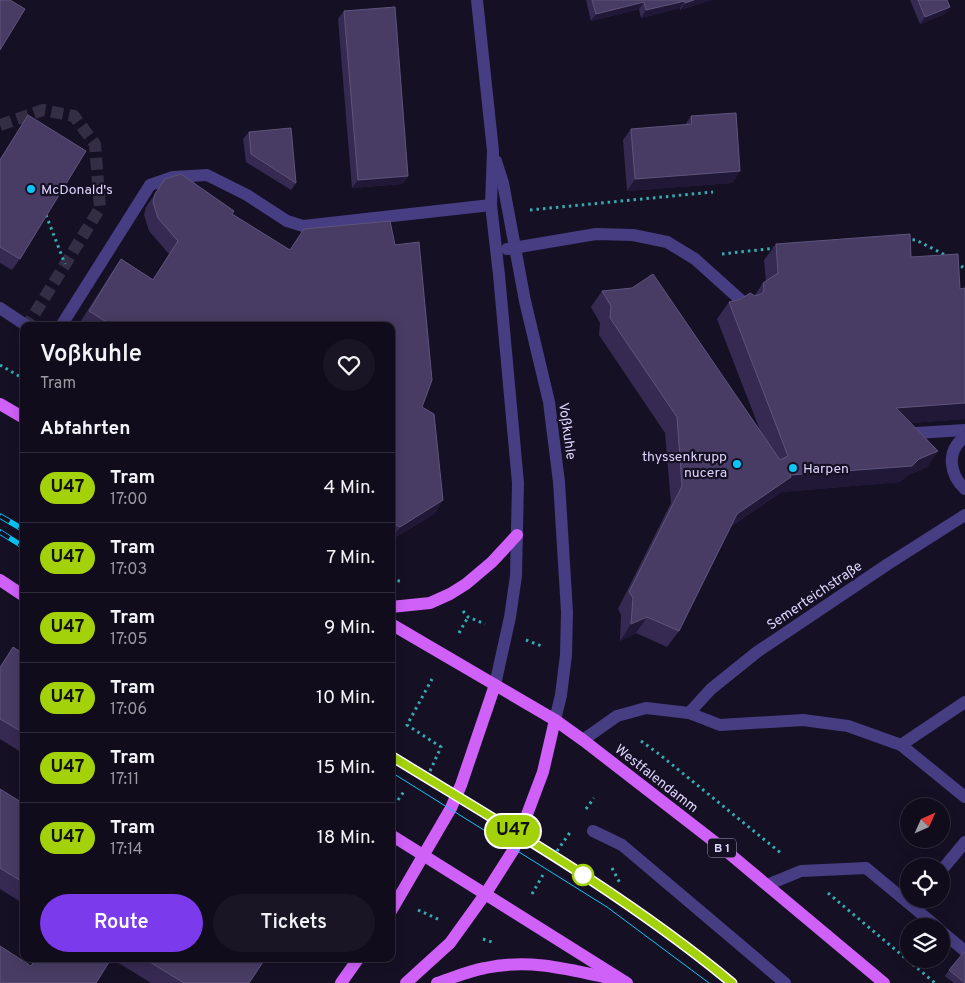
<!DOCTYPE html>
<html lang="de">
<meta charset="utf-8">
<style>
body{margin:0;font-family:Overpass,sans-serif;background:#191525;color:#f1f3f6;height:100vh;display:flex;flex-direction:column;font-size:19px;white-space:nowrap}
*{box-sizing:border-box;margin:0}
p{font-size:16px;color:#9c9ba3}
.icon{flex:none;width:28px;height:28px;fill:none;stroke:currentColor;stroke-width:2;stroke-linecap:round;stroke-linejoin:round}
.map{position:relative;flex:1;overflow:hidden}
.details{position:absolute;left:20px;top:322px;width:375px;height:640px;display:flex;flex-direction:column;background:#100c1c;border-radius:10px;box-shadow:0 2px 12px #0003,0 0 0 1px #302c3b}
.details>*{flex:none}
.badge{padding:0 10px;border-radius:16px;font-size:18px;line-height:32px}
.needle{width:32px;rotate:45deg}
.buttons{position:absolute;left:900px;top:798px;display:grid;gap:10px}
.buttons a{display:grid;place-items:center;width:50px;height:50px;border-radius:50%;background:#100c1c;box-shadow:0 2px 12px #0003,0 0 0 1px #302c3b;font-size:25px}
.map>.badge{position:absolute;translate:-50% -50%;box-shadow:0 0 0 2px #fff}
h2{padding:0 20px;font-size:19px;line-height:45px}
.round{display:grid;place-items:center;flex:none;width:52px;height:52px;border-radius:26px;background:#191525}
.overview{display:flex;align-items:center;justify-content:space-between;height:85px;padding:0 20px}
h1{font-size:24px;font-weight:600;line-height:38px}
.action{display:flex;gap:10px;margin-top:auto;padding:10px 20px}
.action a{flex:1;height:58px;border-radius:30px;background:#7c3aed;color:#fff;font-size:20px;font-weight:600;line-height:58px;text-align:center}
.action a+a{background:#191525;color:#f1f3f6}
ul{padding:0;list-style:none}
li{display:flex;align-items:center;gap:15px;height:70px;padding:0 20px;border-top:1px solid #302c3b}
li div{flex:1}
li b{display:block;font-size:19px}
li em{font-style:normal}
li .badge{min-width:55px;font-weight:700;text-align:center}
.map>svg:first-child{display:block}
</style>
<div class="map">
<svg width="965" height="983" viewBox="0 0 965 983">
<rect width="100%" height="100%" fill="#161025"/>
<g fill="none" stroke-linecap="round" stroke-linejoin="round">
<!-- minor-tunnel -->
<path stroke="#342e45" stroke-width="12" stroke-dasharray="12 6" stroke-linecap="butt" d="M0 125 43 110 74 116 95 144 100 208 27 326"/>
<!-- path -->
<g stroke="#34adb2" stroke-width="3" stroke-dasharray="2.5 4" stroke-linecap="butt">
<path d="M530 210 713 192"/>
<path d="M46 215 65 264"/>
<path d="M906 239 916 240 949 257"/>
<path d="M722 254 776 248"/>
<path d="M956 262 965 269"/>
<path d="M0 365 24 379"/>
<path d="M391 580 400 581"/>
<path d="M463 611 468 617 485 624"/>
<path d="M459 633 468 617"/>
<path d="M526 640 544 647"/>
<path d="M641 741 659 754 782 854"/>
<path d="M430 771 441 747 407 725 432 679"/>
<path d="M398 800 405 790"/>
<path d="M586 809 594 798"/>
<path d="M557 851 571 831"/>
<path d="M612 868 621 885"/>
<path d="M828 893 935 983"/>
<path d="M532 894 544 873"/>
<path d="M418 910 440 920"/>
<path d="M483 939 495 943"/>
</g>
<!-- minor -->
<g stroke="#463d82" stroke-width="12">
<path d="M477 0 493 151 491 205 499 275 518 483 516 576 510 617 495 685"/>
<path d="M496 161 503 183 525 301 549 402 559 482 567 612 566 655 561 695 555 720"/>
<path d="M507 249 596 234 633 235 667 242 695 259 745 304"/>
<path d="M0 308 27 326"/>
<path d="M61 326 150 185 173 177 207 175 247 195 287 221 303 226 491 205"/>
<path d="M916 433 965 430"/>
<path d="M965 437C945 451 950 475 965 489"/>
<path d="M689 713 711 689 757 652 888 564 965 515"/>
<path d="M583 740 617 716 646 708 689 713 720 725 803 720 848 726 901 745 965 797"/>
<path d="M901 745 965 702"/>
<path d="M593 831 622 845 785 983"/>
<path d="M941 871 965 842"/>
<path d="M767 885 801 871 866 868 936 926"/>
<path d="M941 931 965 951"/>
</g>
<!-- major -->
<g stroke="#cf61f9" stroke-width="12">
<path d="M0 404 24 418"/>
<path d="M0 580 24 596"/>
<path d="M391 607 430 603 450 594 466 584 492 562 517 535"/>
<path d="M391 624 555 720 583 740 725 850 884 983"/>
<path d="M391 835 627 983"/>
<path d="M391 911 451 808 461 785 495 685"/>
<path d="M341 983 358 959"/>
<path d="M406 983 450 943 486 893 514 849 543 772 555 720"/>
<path d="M437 983C452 978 469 971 485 968 532 958 571 970 617 980"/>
</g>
<!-- tram -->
<g stroke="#0ac5f5" stroke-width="1">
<path d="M391 756C507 828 627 896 732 983"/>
<path d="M391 772 607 907 709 983"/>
</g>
<defs>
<g id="rail">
<path d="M0 516 24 530"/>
<path d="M0 532 24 547"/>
</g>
</defs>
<!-- rail casing -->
<use href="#rail" stroke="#0ac5f5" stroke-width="5.5"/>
<!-- rail -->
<use href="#rail" stroke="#161025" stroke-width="4" stroke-dasharray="11" stroke-linecap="butt"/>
</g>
<!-- wall -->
<g fill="#362a52">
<path d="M586 0H711L680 10V8L641 18 639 9 591 21Z"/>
<path d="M910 0H947L950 7 945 14 920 24Z"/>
<path d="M344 11 408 176 402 184 352 188 338 19Z"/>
<path d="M28 115 20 259 12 270 0 263V159Z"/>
<path d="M691 116 740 171 732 183 627 191 623 140 631 129 685 125Z"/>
<path d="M249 132 296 183 291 190 246 162 243 139Z"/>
<path d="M181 174 234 211 232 214 290 250 304 229 390 221 395 245 419 242 432 380 422 407 434 414 443 500 434 514 391 540V326H83L79 324 112 272 121 259 153 279 169 254 149 231 144 215 146 207 165 179Z"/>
<path d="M776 244 911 257 960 289 965 288V419L910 423 938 451 927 467 908 475 900 482 781 492 780 493 730 527 679 631 667 647 636 633 620 641 621 615 618 609 671 503 665 433 599 335 600 323 591 307 602 291 761 433 717 319 729 302 755 295 763 283 766 282 764 260Z"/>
<path d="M13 647 24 654V754L0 739V666Z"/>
<path d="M0 789 24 803V904L0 889Z"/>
<path d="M112 959H265L249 983H151Z"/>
<path d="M949 970 965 983H954L945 976Z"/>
</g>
<!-- shaded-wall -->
<g fill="#211838">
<path d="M694 0H711L680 10 685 3Z"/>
<path d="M685 1 680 8 641 18 646 10Z"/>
<path d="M644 2 639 9 591 21 596 14Z"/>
<path d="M950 7 945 14 920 24 925 17Z"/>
<path d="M740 171 732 183 627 191 635 179Z"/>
<path d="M408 176 402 184 352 188 358 180Z"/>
<path d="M965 403V419L884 425 896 408Z"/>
<path d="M938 451 927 467 908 475 900 482 781 492 780 493 725 530 737 514 790 475Z"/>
<path d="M443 500 434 514 391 540 400 527Z"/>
<path d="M647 617 636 633 620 641 631 624Z"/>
</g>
<!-- building -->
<g fill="#483c64" stroke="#5f547c">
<path d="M0 0H10L25 9 0 50Z"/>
<path d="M592 0H694L685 3V1L646 10 644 2 596 14Z"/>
<path d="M918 0H947L950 7 925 17Z"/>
<path d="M395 7 408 176 358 180 344 11Z"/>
<path d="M736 113 740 171 635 179 631 129 692 124 691 116Z"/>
<path d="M28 115 86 151 20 259 0 247V160Z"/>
<path d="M291 128 296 183 251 154 249 132Z"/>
<path d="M181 174 234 211 232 214 290 250 304 229 390 221 395 245 419 242 432 380 422 407 434 414 443 500 400 527 391 522V326H113L89 311 121 259 153 280 178 241 158 218 153 202 155 194 165 179Z"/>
<path d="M910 234 911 257 958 254 960 289 965 288V403L896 408 938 451 919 459 912 466 790 475 791 477 737 514 679 631 647 617 631 624 633 598 629 592 682 486 677 417 610 318 611 306 602 291 632 288 653 274 780 460 788 456 729 302 741 299 750 293 755 296 763 293 764 289 763 283 778 273 776 244Z"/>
<path d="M13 647 24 654V733L0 719V668Z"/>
<path d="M0 789 24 804V883L0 868Z"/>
<path d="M0 946 31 966 35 959H111L96 983H0Z"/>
<path d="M964 952H965V983L949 970Z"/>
<path d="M145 959H265L249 983H184Z"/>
</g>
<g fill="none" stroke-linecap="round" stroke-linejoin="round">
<defs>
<path id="line" d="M391 756C507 827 627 896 732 983"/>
</defs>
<!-- line casing -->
<use href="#line" stroke="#fff" stroke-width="11"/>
<!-- line -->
<use href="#line" stroke="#a3d20b" stroke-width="8"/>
</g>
<!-- markers -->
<g fill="#0ac5f5" stroke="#161025" stroke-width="2">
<circle cx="31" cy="189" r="5"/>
<circle cx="737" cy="464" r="5"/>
<circle cx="793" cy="468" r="5"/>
</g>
<circle fill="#fff" stroke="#a3d20b" stroke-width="2.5" cx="583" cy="875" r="10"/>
<g text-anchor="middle" stroke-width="4.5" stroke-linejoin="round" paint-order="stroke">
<!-- shield labels -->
<rect fill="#161025" stroke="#a29abc" stroke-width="1" x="708" y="838.5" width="28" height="19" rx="4"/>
<g font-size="12" font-weight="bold" fill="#ded5fd">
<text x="722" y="852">B 1</text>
</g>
<!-- poi labels -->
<g font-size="14" fill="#ded5fd" stroke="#161025" text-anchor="start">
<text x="41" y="194">McDonald's</text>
<text x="727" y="461" text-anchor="end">thyssenkrupp<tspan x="727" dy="16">nucera</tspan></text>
<text x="803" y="473">Harpen</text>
</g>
<!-- street labels -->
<g font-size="14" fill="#ded5fd" stroke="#161025">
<text transform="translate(568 431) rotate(82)" y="5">Voßkuhle</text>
<text transform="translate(814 595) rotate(-34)" y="5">Semerteichstraße</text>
<text transform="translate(657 778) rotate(38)" y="5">Westfalendamm</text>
</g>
</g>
</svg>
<div class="buttons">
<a><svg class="needle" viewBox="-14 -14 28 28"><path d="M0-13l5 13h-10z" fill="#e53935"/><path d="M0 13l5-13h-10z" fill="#9c9ba3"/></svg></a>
<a><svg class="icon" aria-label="locate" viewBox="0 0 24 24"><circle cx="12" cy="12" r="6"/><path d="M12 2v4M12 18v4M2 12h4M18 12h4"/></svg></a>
<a><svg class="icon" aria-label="layers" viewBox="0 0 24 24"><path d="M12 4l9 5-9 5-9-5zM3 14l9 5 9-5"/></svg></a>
</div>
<b class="badge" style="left:513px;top:831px;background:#a3d20b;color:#111">U47</b>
<section class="details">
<div class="overview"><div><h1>Voßkuhle</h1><p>Tram</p></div><a class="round"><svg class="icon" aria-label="heart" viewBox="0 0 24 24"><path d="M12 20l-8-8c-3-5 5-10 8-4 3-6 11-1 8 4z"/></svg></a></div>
<h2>Abfahrten</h2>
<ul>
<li><span class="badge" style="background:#a3d20b;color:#111">U47</span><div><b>Tram</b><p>17:00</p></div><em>4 Min.</em></li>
<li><span class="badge" style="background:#a3d20b;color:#111">U47</span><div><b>Tram</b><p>17:03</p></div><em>7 Min.</em></li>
<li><span class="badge" style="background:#a3d20b;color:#111">U47</span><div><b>Tram</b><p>17:05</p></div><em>9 Min.</em></li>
<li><span class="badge" style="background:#a3d20b;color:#111">U47</span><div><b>Tram</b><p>17:06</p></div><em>10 Min.</em></li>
<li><span class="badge" style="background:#a3d20b;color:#111">U47</span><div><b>Tram</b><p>17:11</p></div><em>15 Min.</em></li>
<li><span class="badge" style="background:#a3d20b;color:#111">U47</span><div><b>Tram</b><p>17:14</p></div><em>18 Min.</em></li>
</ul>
<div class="action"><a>Route</a><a>Tickets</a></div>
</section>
</div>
